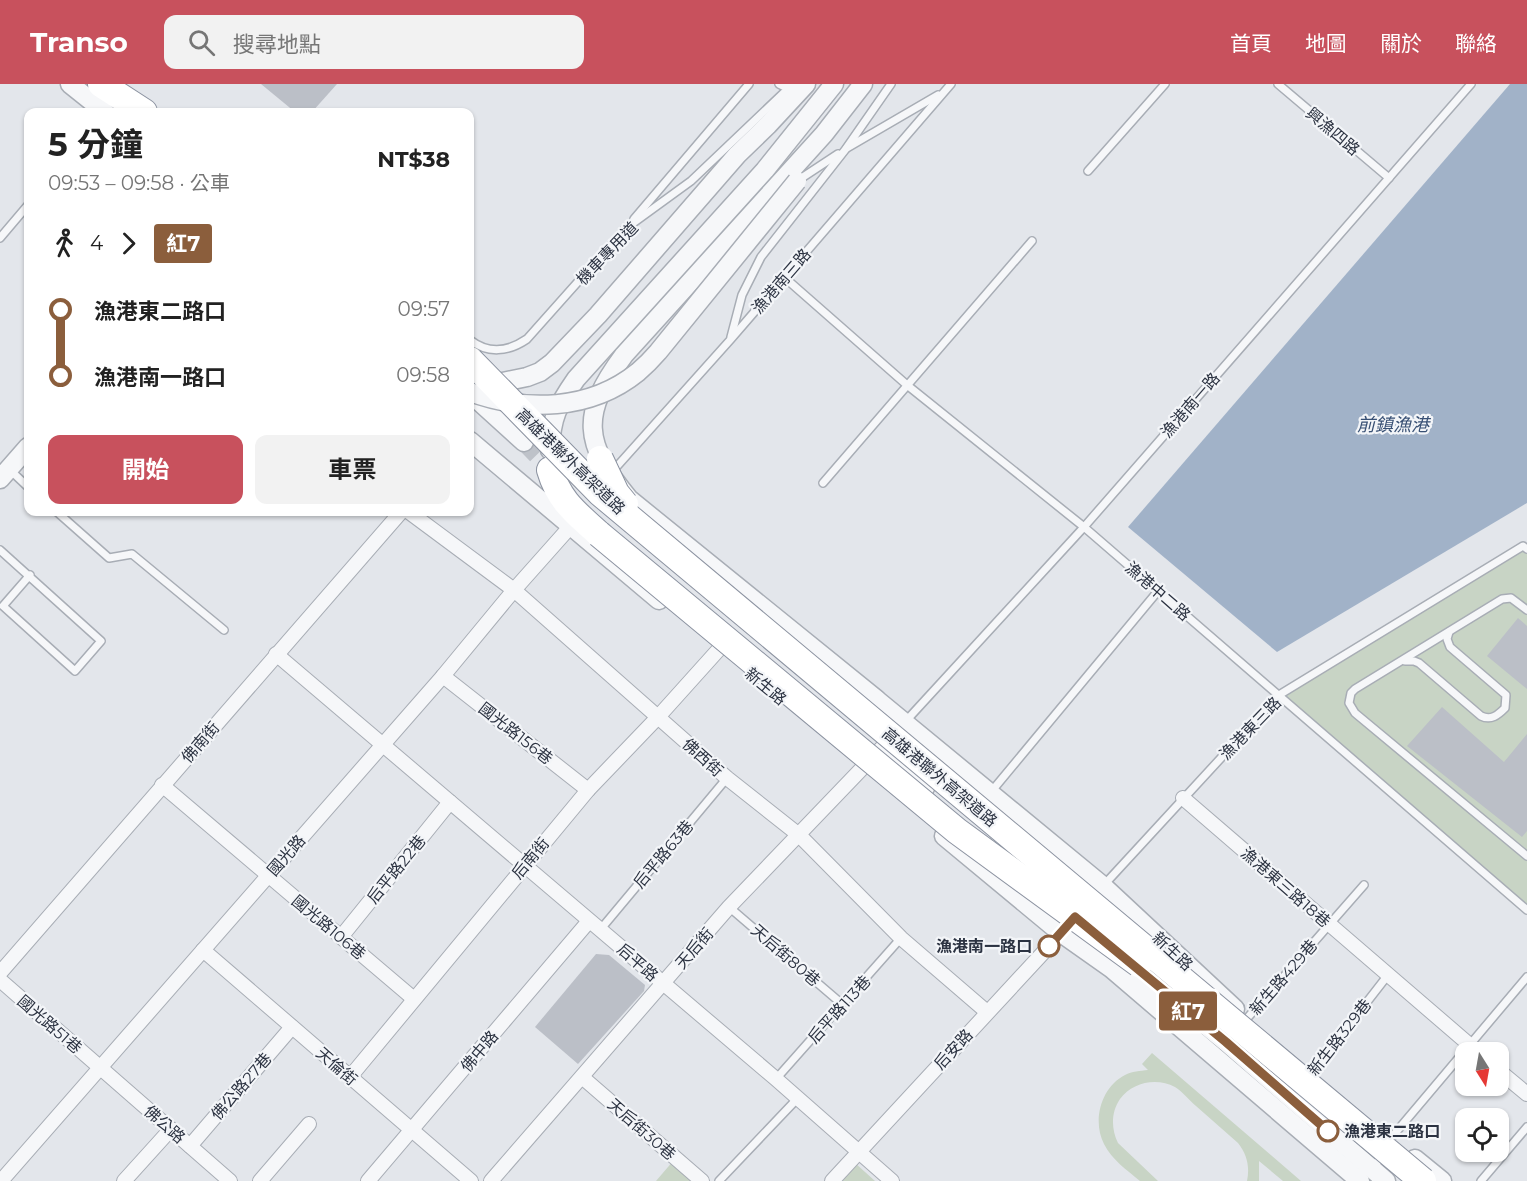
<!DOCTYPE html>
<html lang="zh-TW">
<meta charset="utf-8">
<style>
body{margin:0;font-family:Montserrat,"Noto Sans TC",sans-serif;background:#f2f2f2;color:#222;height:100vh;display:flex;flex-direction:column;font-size:22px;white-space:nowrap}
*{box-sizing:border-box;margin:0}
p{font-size:20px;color:#767676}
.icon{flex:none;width:33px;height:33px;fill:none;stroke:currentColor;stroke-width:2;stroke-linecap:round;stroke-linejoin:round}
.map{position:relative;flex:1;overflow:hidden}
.drawer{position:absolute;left:24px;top:24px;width:450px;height:408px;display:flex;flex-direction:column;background:#fff;border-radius:12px;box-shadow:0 2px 4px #0004}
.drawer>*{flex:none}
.badge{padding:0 12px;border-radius:4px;font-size:21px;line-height:39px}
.needle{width:39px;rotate:169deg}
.controls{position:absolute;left:1455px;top:958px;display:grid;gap:12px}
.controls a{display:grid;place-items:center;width:54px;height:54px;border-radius:12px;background:#fff;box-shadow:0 2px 4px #0004;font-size:30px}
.map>.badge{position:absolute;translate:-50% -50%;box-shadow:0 0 0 3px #fff}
.legs{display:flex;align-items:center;gap:9px;height:66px;padding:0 24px;font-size:20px}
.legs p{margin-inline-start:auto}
.summary{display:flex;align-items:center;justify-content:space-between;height:102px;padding:0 24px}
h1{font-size:33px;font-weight:700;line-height:45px}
.cta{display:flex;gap:12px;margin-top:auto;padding:12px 24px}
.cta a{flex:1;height:69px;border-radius:12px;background:#c8515d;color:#fff;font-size:24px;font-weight:700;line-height:69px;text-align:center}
.cta a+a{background:#f2f2f2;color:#222}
ul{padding:0 24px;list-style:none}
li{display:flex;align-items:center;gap:21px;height:66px;font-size:22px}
li i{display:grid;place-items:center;width:9px;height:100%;margin:0 8px;background:currentColor}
li i::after{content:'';width:15px;height:15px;margin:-8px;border:4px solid;border-radius:50%;background:#fff}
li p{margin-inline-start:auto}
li:first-child i{background:linear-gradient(#0000 50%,currentColor 0)}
li:last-child i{background:linear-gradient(currentColor 50%,#0000 0)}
header{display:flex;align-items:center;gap:36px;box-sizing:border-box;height:84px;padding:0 30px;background:#c8515d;color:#fff}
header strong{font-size:28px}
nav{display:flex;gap:33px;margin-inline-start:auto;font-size:21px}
.search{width:420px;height:54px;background:#f2f2f2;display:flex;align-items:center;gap:15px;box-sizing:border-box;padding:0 21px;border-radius:12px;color:#767676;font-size:22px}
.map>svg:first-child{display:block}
</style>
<header>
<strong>Transo</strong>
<div class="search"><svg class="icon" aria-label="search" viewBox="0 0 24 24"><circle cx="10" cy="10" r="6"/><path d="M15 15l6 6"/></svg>搜尋地點</div>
<nav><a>首頁</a><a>地圖</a><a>關於</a><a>聯絡</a></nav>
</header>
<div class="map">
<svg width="1527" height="1097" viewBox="0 0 1527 1097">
<rect width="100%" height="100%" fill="#e3e6eb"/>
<!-- green -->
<g fill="#c8d4c5">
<path d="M1523 462 1527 465V826L1279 611Z"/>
<path d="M1152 969 1301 1097H1283L1259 1077V1097H1247C1250 1083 1247 1070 1238 1059 1224 1047 1210 1034 1196 1022 1189 1016 1183 1008 1175 1003 1157 993 1132 998 1120 1015 1111 1028 1111 1045 1118 1059L1158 1097H1140C1127 1086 1112 1076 1104 1060 1092 1037 1101 1003 1125 991 1132 987 1140 987 1148 986L1142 980Z"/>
<path d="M674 1076 698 1097H656Z"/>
<path d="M855 1079 875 1097H839Z"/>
</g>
<!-- water -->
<path fill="#a1b2c8" d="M1510 0H1527V419L1277 568 1128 443Z"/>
<!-- building -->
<g fill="#bbbfc7">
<path d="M261 0H337L312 28H295Z"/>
<path d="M1518 534 1527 542V605L1487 572Z"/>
<path d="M1442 623 1504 678 1527 650V747L1522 753 1407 662Z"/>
<path d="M596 870 609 871 645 901 644 907 578 980 535 943Z"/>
</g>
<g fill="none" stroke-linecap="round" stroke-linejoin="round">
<!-- tertiary-tunnel -->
<path stroke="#bec2c9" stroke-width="18" stroke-dasharray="18 9" stroke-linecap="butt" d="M524 358 559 394"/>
<defs>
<g id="service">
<path d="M779 0 783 2 793 0"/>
<path d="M1278 0 1389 94"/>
<path d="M847 64 938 11"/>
<path d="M1088 87 1165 0"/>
<path d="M797 97 838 70"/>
<path d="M634 135 749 0"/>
<path d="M0 154 28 121"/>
<path d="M784 193 907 301 1084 443 1527 826"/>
<path d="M731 253 742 211 761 173 845 66 891 0"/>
<path d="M470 256C488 270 508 268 527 255L625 145 691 97 793 0"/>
<path d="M9 385 28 403"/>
<path d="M611 389 731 255 951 0"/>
<path d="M823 399 1032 157"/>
<path d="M57 428 109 474 132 470 224 546"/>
<path d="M0 466 101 557 75 587 3 522 30 491"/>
<path d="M1527 526 1511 514 1502 515 1355 605 1351 609 1349 619 1355 629 1527 772"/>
<path d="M1405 577H1414L1419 579 1481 632C1491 637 1498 631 1505 624L1506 611 1450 563 1447 555 1449 548"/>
<path d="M905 638 1084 443 1471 0"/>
<path d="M991 708 1158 507"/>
<path d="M1103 802 1279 611 1523 462 1527 465"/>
<path d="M729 823 842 920"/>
<path d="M600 846 727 694"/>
<path d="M1243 939 1364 801"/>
<path d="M776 995 901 854"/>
<path d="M1307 995 1388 891"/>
<path d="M1374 1085 1386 1060 1527 893"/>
<path d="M719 1097 797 1015"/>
<path d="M1481 1097 1527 1043"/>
</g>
<g id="minor">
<path d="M409 428 514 506 727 694 799 751 901 854 987 928"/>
<path d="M276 570 776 995 892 1097"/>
<path d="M443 592 588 706"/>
<path d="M162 701 414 915"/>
<path d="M1183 714 1479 969"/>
<path d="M341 853 450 718"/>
<path d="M203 866 471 1097"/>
<path d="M0 889 401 428"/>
<path d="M0 896 230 1097"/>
<path d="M1498 986 1527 1010"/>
<path d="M350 993 588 706 658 633 720 564"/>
<path d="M582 993 702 1097"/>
<path d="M190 1062 292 943"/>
<path d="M1 1097 443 592 514 506 570 443"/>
<path d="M124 1097 171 1045"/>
<path d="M260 1097 309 1040"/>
<path d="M368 1097 589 837"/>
<path d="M491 1097 729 823 896 649"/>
<path d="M832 1097 1066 844"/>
</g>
<g id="tertiary">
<path d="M70 0 105 28"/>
<path d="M863 0 824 50 624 271C580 330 583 359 629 415L876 615 888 648"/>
<path d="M486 298 498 299 527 293 540 288 552 279 598 231 737 71 768 41 806 0"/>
<path d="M470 309 524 358"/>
<path d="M470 357 659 516"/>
<path d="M550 366C551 333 558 321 576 295L765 86 834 0"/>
<path d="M0 395 28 363"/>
<path d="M877 616 1103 802 1235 925"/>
<path d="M880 671 901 684 925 704"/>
<path d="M944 752 1061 849 1112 885 1360 1097"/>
<path d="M1126 876 1226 958 1386 1097"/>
<path d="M1415 1075 1442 1097"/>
</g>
<g id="motorway">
<path d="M101 0 144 28"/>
<path d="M550 386C559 417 576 429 599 450"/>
</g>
</defs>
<!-- service casing -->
<use href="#service" stroke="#a8adb5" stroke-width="10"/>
<!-- minor casing -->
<use href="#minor" stroke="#a8adb5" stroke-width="16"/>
<!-- tertiary casing -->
<use href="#tertiary" stroke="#a8adb5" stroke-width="21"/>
<!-- motorway casing -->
<use href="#motorway" stroke="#8c93a1" stroke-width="28"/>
<!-- service -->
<use href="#service" stroke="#f6f7f9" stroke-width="7"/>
<!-- minor -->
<use href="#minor" stroke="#f6f7f9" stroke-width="14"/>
<!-- tertiary -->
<use href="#tertiary" stroke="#f6f7f9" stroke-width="18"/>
<!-- motorway -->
<use href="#motorway" stroke="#fff" stroke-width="26"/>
<defs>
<path id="tertiary-bridge" d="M470 308C525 328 590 327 638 288 645 282 652 275 658 268L797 97"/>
<g id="motorway-bridge">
<path d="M470 276 600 409 1423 1097"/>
<path d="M600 375 616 409 625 420"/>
<path d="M599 450 957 747 1139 880"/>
</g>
</defs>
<!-- tertiary-bridge casing -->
<use href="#tertiary-bridge" stroke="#a8adb5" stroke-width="21" stroke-linecap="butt"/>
<!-- motorway-bridge casing -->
<use href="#motorway-bridge" stroke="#8c93a1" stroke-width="28" stroke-linecap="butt"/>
<!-- tertiary-bridge -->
<use href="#tertiary-bridge" stroke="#f6f7f9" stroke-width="18"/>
<!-- motorway-bridge -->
<use href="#motorway-bridge" stroke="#fff" stroke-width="26"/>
</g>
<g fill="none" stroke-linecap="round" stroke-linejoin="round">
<defs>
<path id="line-1" d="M1049 862 1075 833 1226 958 1328 1047"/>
</defs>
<!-- line-1 casing -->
<use href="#line-1" stroke="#fff" stroke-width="14"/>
<!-- line-1 -->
<use href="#line-1" stroke="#8b5e3c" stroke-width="9"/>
</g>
<!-- markers -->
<g fill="#fff" stroke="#8b5e3c" stroke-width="3">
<circle cx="1049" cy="862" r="10"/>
<circle cx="1328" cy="1047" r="10"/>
</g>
<g text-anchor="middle" stroke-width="4.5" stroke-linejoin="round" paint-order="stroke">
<!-- street labels -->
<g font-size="16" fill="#2c3342" stroke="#f3f5f8">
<text transform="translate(1333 47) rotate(40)" y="6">興漁四路</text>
<text transform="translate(607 169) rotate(-46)" y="6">機車專用道</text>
<text transform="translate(781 197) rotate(-49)" y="6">漁港南三路</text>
<text transform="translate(1190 321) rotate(-49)" y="6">漁港南一路</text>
<text transform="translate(571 377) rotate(44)" y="6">高雄港聯外高架道路</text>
<text transform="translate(1158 507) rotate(41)" y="6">漁港中二路</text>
<text transform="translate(766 602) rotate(40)" y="6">新生路</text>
<text transform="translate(1250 644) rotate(-46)" y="6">漁港東三路</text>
<text transform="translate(516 649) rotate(38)" y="6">國光路156巷</text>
<text transform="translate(200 658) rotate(-49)" y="6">佛南街</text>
<text transform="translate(703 673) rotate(42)" y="6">佛西街</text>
<text transform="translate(940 693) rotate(40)" y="6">高雄港聯外高架道路</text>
<text transform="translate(663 770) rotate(-50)" y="6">后平路63巷</text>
<text transform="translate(286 771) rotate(-49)" y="6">國光路</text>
<text transform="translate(530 774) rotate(-50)" y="6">后南街</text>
<text transform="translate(396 785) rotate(-51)" y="6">后平路22巷</text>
<text transform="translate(1286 803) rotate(41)" y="6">漁港東三路18巷</text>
<text transform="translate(329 843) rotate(40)" y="6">國光路106巷</text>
<text transform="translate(694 864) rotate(-49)" y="6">天后街</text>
<text transform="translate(1173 867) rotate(43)" y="6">新生路</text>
<text transform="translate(786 871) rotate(41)" y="6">天后街80巷</text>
<text transform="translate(638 878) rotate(41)" y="6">后平路</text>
<text transform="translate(1283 893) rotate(-49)" y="6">新生路429巷</text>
<text transform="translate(839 925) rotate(-48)" y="6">后平路113巷</text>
<text transform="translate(50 940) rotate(41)" y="6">國光路51巷</text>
<text transform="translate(1339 953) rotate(-52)" y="6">新生路329巷</text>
<text transform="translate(953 965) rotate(-47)" y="6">后安路</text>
<text transform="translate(479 967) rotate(-50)" y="6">佛中路</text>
<text transform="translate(337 982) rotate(41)" y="6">天倫街</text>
<text transform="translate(241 1002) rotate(-49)" y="6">佛公路27巷</text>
<text transform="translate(165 1040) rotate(41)" y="6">佛公路</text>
<text transform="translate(642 1045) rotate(41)" y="6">天后街30巷</text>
</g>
<!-- stop labels -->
<g font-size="16" font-weight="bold" fill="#2c3342" stroke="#f3f5f8" text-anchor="end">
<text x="1032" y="868">漁港南一路口</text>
<text x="1344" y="1053" text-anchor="start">漁港東二路口</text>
</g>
<!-- water labels -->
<g font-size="18" font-style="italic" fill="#385074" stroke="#f3f5f8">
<text x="1393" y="347">前鎮漁港</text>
</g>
</g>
</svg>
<div class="controls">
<a><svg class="needle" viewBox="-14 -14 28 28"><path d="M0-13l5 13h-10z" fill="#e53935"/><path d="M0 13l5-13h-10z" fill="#767676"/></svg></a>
<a><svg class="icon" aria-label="locate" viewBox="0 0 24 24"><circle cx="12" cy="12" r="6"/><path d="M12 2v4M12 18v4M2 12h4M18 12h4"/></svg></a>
</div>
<b class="badge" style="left:1188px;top:927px;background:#8b5e3c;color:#fff">紅7</b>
<section class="drawer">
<div class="summary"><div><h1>5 分鐘</h1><p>09:53 – 09:58 · 公車</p></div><b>NT$38</b></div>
<div class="legs"><svg class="icon" aria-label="walk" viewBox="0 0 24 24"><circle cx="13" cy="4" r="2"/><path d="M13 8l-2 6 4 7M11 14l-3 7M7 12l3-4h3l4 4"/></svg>4<svg class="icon" aria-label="forward" viewBox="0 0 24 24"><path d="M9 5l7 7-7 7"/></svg><b class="badge" style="background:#8b5e3c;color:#fff">紅7</b></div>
<ul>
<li><i style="color:#8b5e3c"></i><b>漁港東二路口</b><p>09:57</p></li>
<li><i style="color:#8b5e3c"></i><b>漁港南一路口</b><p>09:58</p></li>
</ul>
<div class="cta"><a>開始</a><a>車票</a></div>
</section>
</div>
